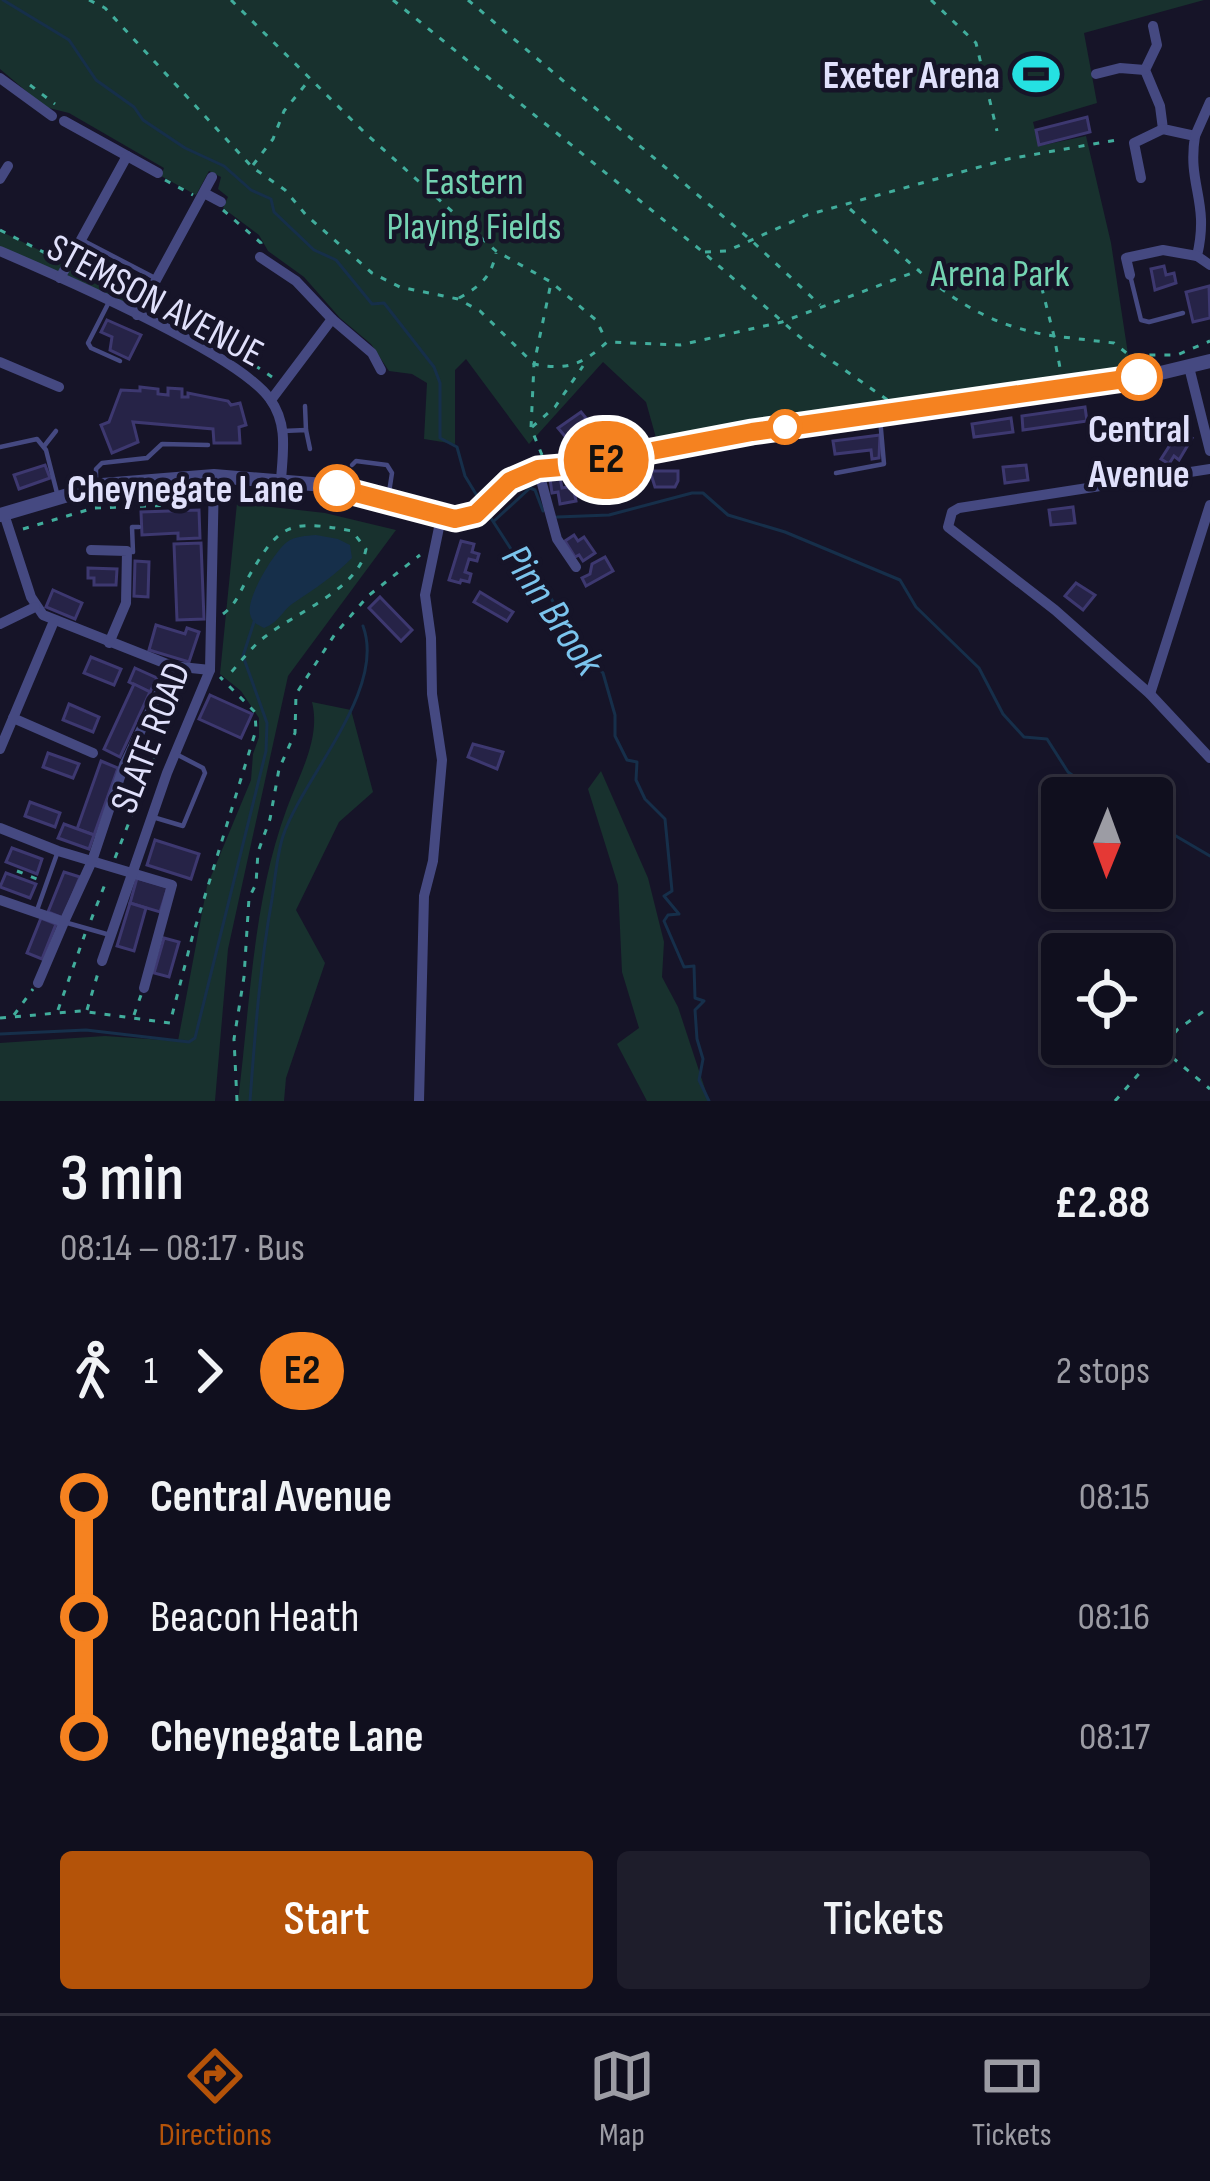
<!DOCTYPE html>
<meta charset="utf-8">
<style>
body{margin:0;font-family:"Sofia Sans Condensed",sans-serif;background:#1e1d2b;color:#f1f3f6;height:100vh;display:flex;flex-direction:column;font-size:45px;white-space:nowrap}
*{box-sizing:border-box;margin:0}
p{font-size:39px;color:#9c9ca4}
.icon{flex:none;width:66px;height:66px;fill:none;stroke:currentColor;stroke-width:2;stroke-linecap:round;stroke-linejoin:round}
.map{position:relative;height:1101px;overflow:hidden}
.drawer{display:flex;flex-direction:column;background:#100f1e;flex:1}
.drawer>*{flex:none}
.badge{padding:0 24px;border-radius:39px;font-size:42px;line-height:78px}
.needle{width:78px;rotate:181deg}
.buttons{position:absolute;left:1041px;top:777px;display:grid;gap:24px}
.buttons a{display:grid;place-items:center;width:132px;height:132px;border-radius:12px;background:#100f1e;box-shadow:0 6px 18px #0003,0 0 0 3px #302f3c;font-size:60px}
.map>.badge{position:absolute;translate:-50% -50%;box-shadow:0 0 0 6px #fff}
.legs{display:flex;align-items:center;gap:18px;height:132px;padding:0 60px;font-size:39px}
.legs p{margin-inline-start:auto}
.summary{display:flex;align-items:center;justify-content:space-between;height:204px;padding:0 60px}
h1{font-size:66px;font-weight:600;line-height:90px}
.action{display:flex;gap:24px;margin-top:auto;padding:24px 60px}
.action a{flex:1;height:138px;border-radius:12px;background:#b45309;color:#fff;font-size:48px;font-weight:600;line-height:138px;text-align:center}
.action a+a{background:#1e1d2b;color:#f1f3f6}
ul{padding:0 60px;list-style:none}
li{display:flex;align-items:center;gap:42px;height:120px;font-size:45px}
li i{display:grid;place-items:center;width:18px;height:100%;margin:0 15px;background:currentColor}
li i::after{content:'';width:30px;height:30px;margin:-15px;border:9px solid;border-radius:50%;background:#100f1e}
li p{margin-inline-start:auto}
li:first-child i{background:linear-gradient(#0000 50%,currentColor 0)}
li:last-child i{background:linear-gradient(currentColor 50%,#0000 0)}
.tabs{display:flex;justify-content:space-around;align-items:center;height:168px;border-top:3px solid #302f3c;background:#100f1e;font-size:33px;color:#9c9ca4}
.tabs a{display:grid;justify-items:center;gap:6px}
.tabs .on{color:#b45309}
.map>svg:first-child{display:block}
</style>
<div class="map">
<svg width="1210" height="1101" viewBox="0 0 1210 1101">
<rect width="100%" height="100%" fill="#161428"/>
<!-- green -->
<g fill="#18312e">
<path d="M0 0H1204L1084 33 1097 103 1033 122 1039 146 1086 136 1111 243 1130 367 658 445 646 402 603 362 529 444 466 359 455 370V444L424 439 427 383 412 374 389 371 371 344 340 318 304 277 268 251 259 235 223 208 228 197 218 189 221 177 209 171 196 195 161 176 164 168 69 113 45 107 0 69Z"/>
<path d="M0 231 72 266 82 245 142 279 129 304 0 247Z"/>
<path d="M237 503 325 513 396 530 288 676 228 949 215 1101H0V1043L105 1036 178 1041 207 886 251 780 253 754 259 737V718L241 691 220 674Z"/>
<path d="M312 702 351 710 373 792 339 822 296 910 325 963 286 1078 284 1101H238C250 1005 253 899 287 808 300 773 321 738 312 702Z"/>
<path d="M601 771 648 878 664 942 662 977 678 1007 709 1101H647L617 1044 639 1028 622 972 618 885 588 789Z"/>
</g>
<!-- water -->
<path fill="#162f4a" d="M316 535 338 539 350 545 352 558C334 576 316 588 295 602 282 610 280 622 264 628 257 624 252 623 250 614 246 598 274 552 287 542 295 536 306 536 316 535Z"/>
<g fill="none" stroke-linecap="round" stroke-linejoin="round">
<!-- stream -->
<g stroke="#162f4a" stroke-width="3">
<path d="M3 0 69 40 96 80 134 107 143 120 185 148 224 166 251 190 271 199 274 212 314 250 336 260 372 304 384 303 434 367 440 383V438L457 447 465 476 482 504"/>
<path d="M487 512 529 577 551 598 574 640 603 673 615 715V736L627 760 637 762 636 780 645 799 665 819 672 891 664 896 679 914 668 915 664 921 684 967 694 966 695 998 704 1001 695 1010 697 1039 703 1059 699 1080 709 1101"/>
<path d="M557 517 609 515 692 493H703L728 515 785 532 900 580 916 607 979 668 1003 714 1024 737 1047 739 1068 772 1103 798"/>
<path d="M494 521 530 488 535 490 543 511"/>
<path d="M1152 822 1210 856"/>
<path d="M0 1034 86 1030 189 1042 195 1038 266 751 267 723 243 656 254 622"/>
<path d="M250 1101C255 1033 260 966 272 899 275 879 277 855 283 836 303 777 387 690 363 626"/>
</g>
</g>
<!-- building -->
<g fill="#262347" stroke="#3d3870" stroke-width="3">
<path d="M1087 117 1090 132 1039 145 1036 130Z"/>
<path d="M1164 266 1166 275 1174 273 1176 283 1155 290 1151 269Z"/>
<path d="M1209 286 1210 318 1193 322 1186 292Z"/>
<path d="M107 320 141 335 129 359 110 350 112 337 101 332Z"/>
<path d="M140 387 158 389V394L168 395V388L182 389V397H188V393L228 401 231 405 240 403 246 425 239 427 240 443H214L213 429 133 422 138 442 112 453 101 425 109 422 121 390 140 391Z"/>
<path d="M1085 407 1087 421 1023 430 1022 416Z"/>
<path d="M581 412 586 418 573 430 584 443 572 454 565 445 569 441 558 428Z"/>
<path d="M1011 418 1013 432 974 437 972 424Z"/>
<path d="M1179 431 1192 438 1179 460 1174 456 1169 464 1161 459Z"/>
<path d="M880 435 879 458 872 459 871 450 835 454 833 441Z"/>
<path d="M45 465 50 478 19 489 14 475Z"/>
<path d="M1026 465 1028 480 1005 483 1003 467Z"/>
<path d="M640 471 643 485 614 490 611 476Z"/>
<path d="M650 471H678V481L675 487H655Z"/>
<path d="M560 478 562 488 573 486 576 501 560 504 558 492 552 493 550 479Z"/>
<path d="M1073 507 1075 523 1051 525 1049 510Z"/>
<path d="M199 510 200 538 178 539V533L142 535 141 512Z"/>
<path d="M574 535 578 541 584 537 595 553 583 561 579 555 575 557 565 541Z"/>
<path d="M461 541 474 544 472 552 479 554 477 561 469 559 465 572 471 574 469 582 461 580 460 583 449 580Z"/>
<path d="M201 543 204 619 177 620 174 544Z"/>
<path d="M605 557 613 571 586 586 582 578 590 574 592 564Z"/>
<path d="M135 561 149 562 148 597 134 596Z"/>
<path d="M88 568 117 569 116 585H94V578H88Z"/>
<path d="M1076 583 1095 595 1083 610 1065 596Z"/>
<path d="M53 590 82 603 75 619 46 607Z"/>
<path d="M480 592 513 612 507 621 474 602Z"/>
<path d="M380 597 412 630 401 641 369 608Z"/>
<path d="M156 625 185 634 187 628 199 632 189 662 149 650Z"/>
<path d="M91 657 121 669 114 685 84 673Z"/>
<path d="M135 668 157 678 150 692 129 682Z"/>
<path d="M134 684 150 692 120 757 104 749Z"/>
<path d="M210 695 252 714 241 738 199 719Z"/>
<path d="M69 704 99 717 93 732 63 720Z"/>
<path d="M473 744 503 752 497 769 468 757Z"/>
<path d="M48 753 79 764 73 778 43 767Z"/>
<path d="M101 761 118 768 94 835 77 829Z"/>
<path d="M30 802 60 813 55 827 25 816Z"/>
<path d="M64 824 94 835 89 849 58 838Z"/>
<path d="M155 840 199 854 191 879 147 865Z"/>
<path d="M12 848 42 859 37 874 6 862Z"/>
<path d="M64 872 80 877 63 918 48 912Z"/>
<path d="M6 873 36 884 30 898 0 887Z"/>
<path d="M137 878 168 887 160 912 130 903Z"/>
<path d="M130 903 146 908 134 951 117 946Z"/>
<path d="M41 918 56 924 42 959 27 953Z"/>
<path d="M164 938 179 942 169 977 154 973Z"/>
</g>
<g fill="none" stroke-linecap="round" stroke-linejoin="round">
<!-- path -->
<g stroke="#41ad9c" stroke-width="3" stroke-dasharray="6 9" stroke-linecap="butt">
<path d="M89 0 105 8 252 167 285 190 306 215 372 273 400 287 458 299 480 311 534 364C568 371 583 364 607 342L680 345 782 322 920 270"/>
<path d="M231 0 364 132 496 251 551 282 596 320 606 340"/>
<path d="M393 0 703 252 809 345 889 401"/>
<path d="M468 0 752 241 820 305"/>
<path d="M931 0 976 43 997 131"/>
<path d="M30 85 55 104"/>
<path d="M253 165 273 139 284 111 310 79"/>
<path d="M165 180 193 195"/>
<path d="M850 209C919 269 960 322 1054 336L1061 373"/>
<path d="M223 210 261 243V249"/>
<path d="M0 230 57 259"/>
<path d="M705 252 727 251 807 215 1008 159 1122 139"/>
<path d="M76 268 133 295"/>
<path d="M1038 273 1054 336 1114 343 1129 355H1177L1210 341"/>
<path d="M459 298C480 286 491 278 496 253"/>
<path d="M152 304 210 335 272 377"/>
<path d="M532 427 555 407 583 366"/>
<path d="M542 455 531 428 534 364 551 283"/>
<path d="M23 529 94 508 202 504"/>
<path d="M223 614C235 605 238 596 245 583 278 526 285 518 352 531L366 549C359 589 295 613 266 636 251 647 239 664 226 678"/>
<path d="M115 858 186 677"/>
<path d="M17 871 37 879"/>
<path d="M91 920 107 879"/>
<path d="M58 1010 85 934"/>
<path d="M87 1010 98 973"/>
<path d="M14 1015 33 989"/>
<path d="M134 1015 141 995"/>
<path d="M0 1018 81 1011 170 1023 192 938 256 730 255 712 220 677"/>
<path d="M1161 1048 1210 1089"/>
<path d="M237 1101 234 1039 244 977 249 898 256 884 258 852 270 819 279 769 295 733 296 694 335 634 368 596 420 555"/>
<path d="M1115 1101 1178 1029 1210 1007"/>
</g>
<!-- service -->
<g stroke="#454981" stroke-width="4.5">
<path d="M82 240 157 279"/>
<path d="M1130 275 1141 320 1149 322 1183 313"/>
<path d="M109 302 88 343 91 348 120 361"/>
<path d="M305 406 306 430"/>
<path d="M283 431 306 430 310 449"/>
<path d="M45 445 56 431"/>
<path d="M0 447 37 439 46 450 57 493"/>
<path d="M352 465 356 461 387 465 392 473 388 499"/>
<path d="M836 473 884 464 880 418"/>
<path d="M96 485V469L102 463 147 458 162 444 208 445"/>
<path d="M128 551 133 552 132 527H139"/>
<path d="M156 818 183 826 205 773 203 768 176 754"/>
<path d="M36 913 58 851"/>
<path d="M64 922 110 935"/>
</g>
<!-- minor -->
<g stroke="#454981" stroke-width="10">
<path d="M1153 26 1157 45 1145 70 1160 106 1163 129 1195 136C1187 186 1210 201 1197 256L1210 265"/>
<path d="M1096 74 1120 68 1145 70"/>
<path d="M0 78 52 116"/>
<path d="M64 121 158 173"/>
<path d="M1195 136 1210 102"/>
<path d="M1141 178 1134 143 1163 129"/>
<path d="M0 179 8 166"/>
<path d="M204 193 221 202"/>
<path d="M0 251C58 276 238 353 270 399 288 424 283 451 281 480"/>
<path d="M260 257 296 281 332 319"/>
<path d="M1130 275 1126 258 1163 250 1197 256"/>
<path d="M60 278 127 156"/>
<path d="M137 315 212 177"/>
<path d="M0 362 59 387"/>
<path d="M1189 367 1210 451"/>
<path d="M271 400 332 319 372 353 381 370"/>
<path d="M538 469 557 539 576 567"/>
<path d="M1210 469 959 508 952 512 948 527 1055 610 1150 694 1210 758"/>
<path d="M4 514 31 597 43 615 172 666 210 670"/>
<path d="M91 550 127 551 126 603 109 643"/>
<path d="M0 624 35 607"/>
<path d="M1150 694 1210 505"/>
<path d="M13 718 93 753"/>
<path d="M0 749 54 621"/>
<path d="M0 828 58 851 172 885 144 988"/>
<path d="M0 900 64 922 38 983"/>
<path d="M64 922 92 861 124 765 172 666"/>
<path d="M102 961 167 773 210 670 214 476"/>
<path d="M419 1101 424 896 433 861 442 760 432 694 431 638 425 595 441 518"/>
</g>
<!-- tertiary -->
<path stroke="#454981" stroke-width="14" d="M0 515 102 485 214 476 324 485 455 519 476 513 510 480 538 469 573 467 752 432 1148 376 1210 361"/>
</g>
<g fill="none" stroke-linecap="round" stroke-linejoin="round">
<defs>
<path id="line-1" d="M337 488 455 519 476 514 510 481 538 469 573 466 752 432 1139 377"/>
</defs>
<!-- line-1 casing -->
<use href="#line-1" stroke="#fff" stroke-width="27"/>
<!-- line-1 -->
<use href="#line-1" stroke="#f58220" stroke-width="18"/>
</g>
<!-- icons -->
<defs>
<symbol id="stadium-bare" viewBox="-9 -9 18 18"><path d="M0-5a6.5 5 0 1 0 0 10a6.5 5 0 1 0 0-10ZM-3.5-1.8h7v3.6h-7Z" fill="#25e1e2" stroke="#161428" stroke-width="2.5" paint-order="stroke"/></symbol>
</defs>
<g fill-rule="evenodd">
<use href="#stadium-bare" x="1003" y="41" width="66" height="66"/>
</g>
<!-- markers -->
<g fill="#fff" stroke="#f58220" stroke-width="6">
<circle cx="1139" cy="377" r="21"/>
<circle cx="785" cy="427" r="15"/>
<circle cx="337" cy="488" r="21"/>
</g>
<g text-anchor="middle" stroke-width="9" stroke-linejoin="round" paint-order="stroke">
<!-- poi labels -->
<g font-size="39" font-weight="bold" fill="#e0e0fb" stroke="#161428" text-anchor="end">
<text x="1000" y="88">Exeter Arena</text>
</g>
<!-- park labels -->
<g font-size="39" fill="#74d3b2" stroke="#161428">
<text x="474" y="194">Eastern<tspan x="474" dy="45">Playing Fields</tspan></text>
<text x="1000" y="286">Arena Park</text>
</g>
<!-- street labels -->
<g font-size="39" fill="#e0e0fb" stroke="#161428">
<text transform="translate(156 299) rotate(28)" y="14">STEMSON AVENUE</text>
<text transform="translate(149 737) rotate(-69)" y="14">SLATE ROAD</text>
</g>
<!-- stop labels -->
<g font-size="39" font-weight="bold" fill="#e0e0fb" stroke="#161428">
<text x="1139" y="442">Central<tspan x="1139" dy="45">Avenue</tspan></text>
<text x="304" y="502" text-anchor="end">Cheynegate Lane</text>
</g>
<!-- water labels -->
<g font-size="42" font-style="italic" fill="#7bc4ed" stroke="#161428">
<text transform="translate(554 609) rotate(56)" y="15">Pinn Brook</text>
</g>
</g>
</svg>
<div class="buttons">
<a><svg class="needle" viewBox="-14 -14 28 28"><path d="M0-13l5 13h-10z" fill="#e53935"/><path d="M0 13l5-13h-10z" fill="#9c9ca4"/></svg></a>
<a><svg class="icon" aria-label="locate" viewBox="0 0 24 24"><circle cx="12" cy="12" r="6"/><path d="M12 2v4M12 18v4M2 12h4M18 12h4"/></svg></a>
</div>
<b class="badge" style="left:606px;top:460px;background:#f58220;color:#111">E2</b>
</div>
<section class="drawer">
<div class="summary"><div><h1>3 min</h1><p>08:14 – 08:17 · Bus</p></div><b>£2.88</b></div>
<div class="legs"><svg class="icon" aria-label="walk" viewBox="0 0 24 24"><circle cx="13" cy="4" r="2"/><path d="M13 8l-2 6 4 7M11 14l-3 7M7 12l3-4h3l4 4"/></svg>1<svg class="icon" aria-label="forward" viewBox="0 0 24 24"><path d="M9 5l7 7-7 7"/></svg><b class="badge" style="background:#f58220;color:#111">E2</b><p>2 stops</p></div>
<ul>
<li><i style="color:#f58220"></i><b>Central Avenue</b><p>08:15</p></li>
<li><i style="color:#f58220"></i><span>Beacon Heath</span><p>08:16</p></li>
<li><i style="color:#f58220"></i><b>Cheynegate Lane</b><p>08:17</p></li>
</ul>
<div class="action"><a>Start</a><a>Tickets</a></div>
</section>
<nav class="tabs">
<a class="on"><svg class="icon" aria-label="directions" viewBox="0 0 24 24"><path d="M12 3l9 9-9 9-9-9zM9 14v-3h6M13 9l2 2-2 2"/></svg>Directions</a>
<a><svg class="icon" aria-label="map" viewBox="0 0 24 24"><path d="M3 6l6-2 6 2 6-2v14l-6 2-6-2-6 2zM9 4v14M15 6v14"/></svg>Map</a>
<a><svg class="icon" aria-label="tickets" viewBox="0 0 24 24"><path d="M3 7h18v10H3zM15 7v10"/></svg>Tickets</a>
</nav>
